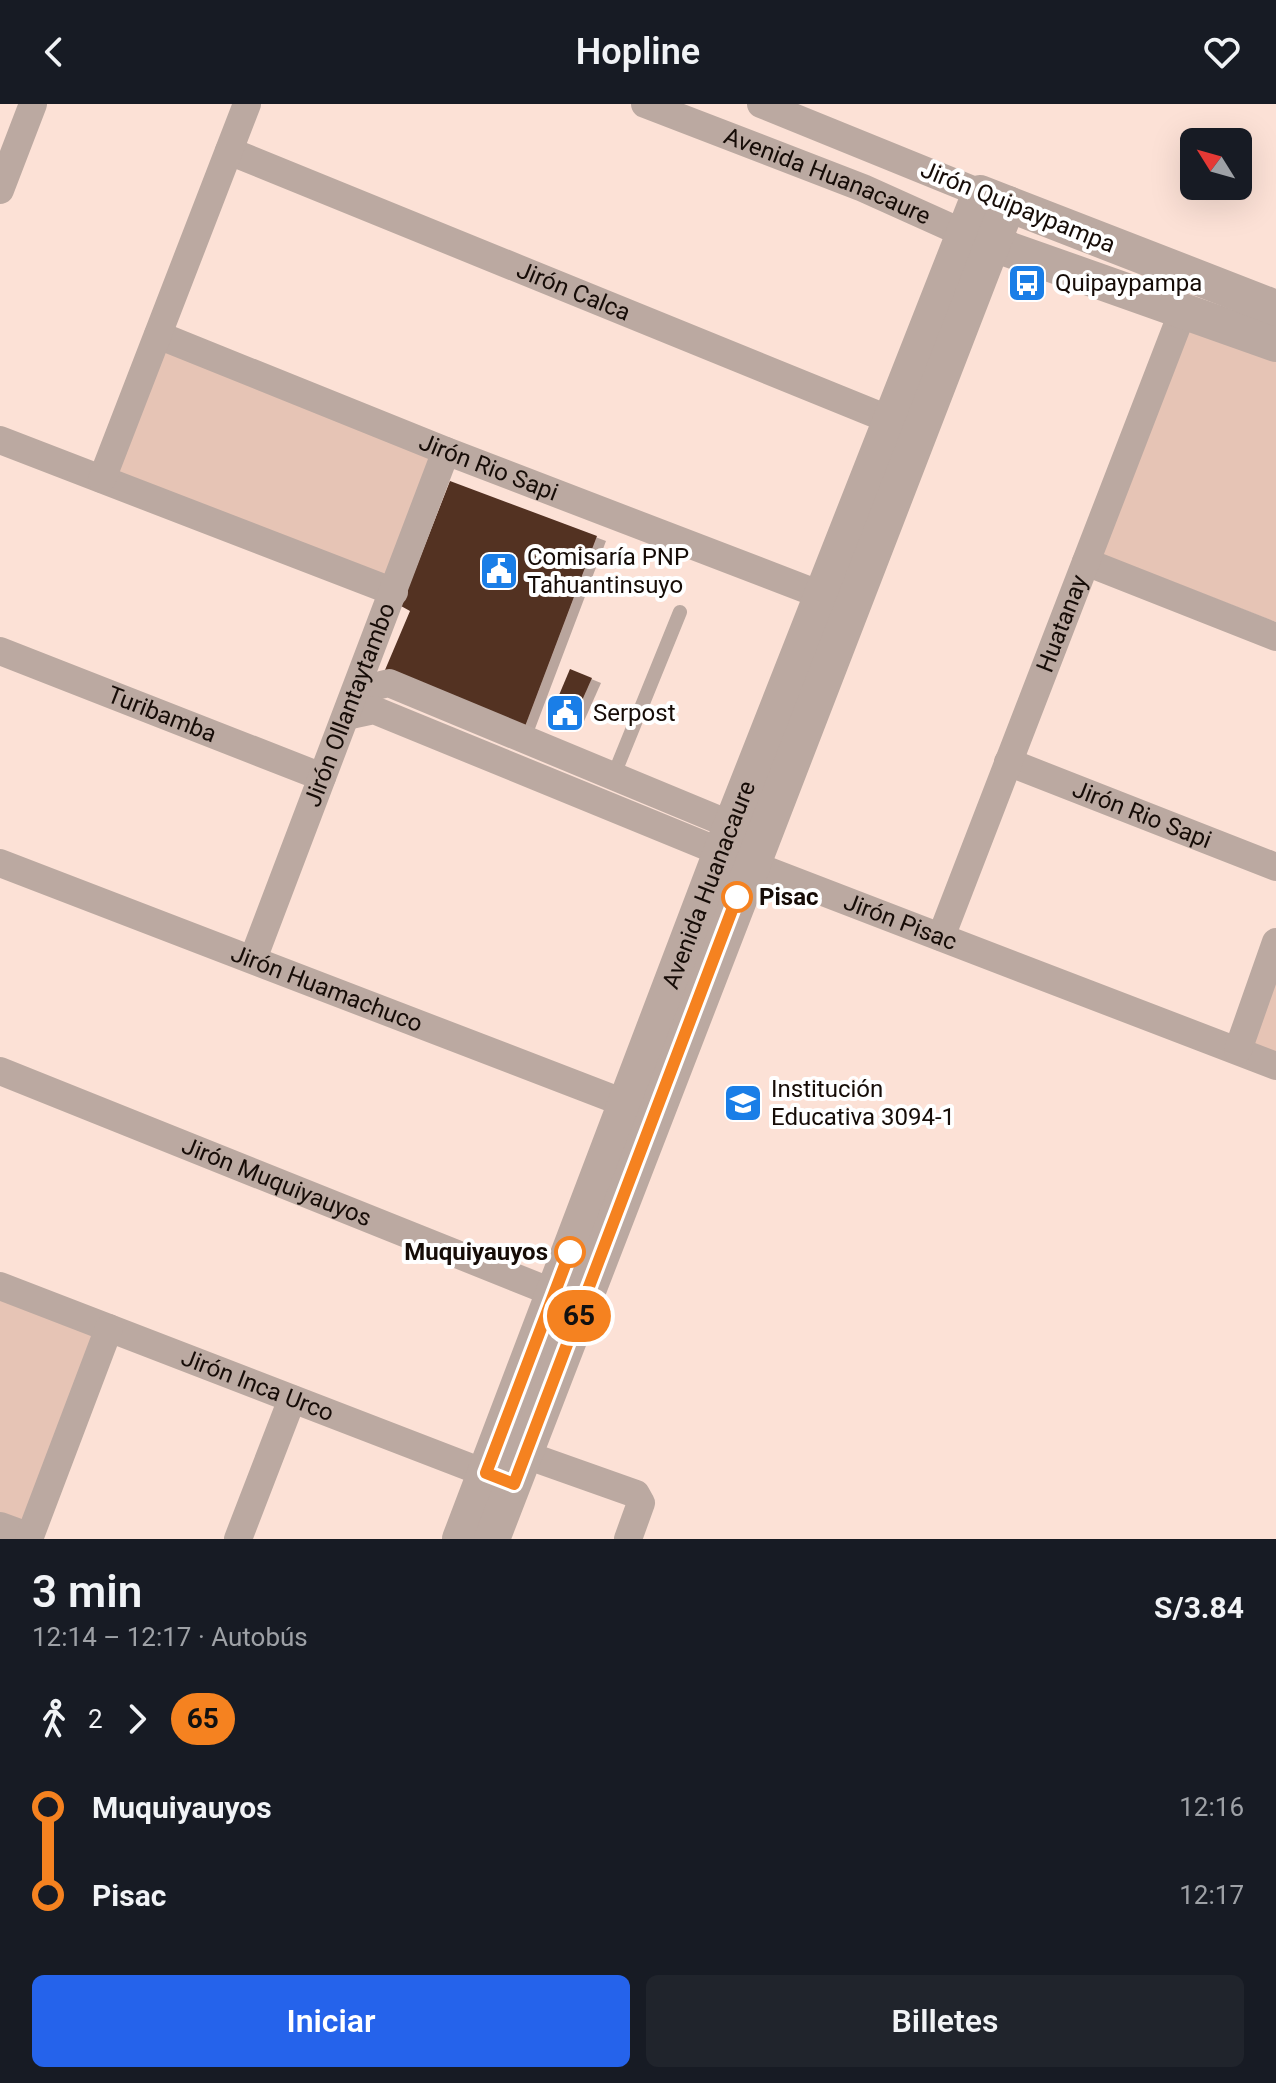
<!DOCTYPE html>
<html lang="es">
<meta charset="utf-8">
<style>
body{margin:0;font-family:Roboto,sans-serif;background:#20242c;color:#f1f3f6;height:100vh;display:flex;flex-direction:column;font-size:30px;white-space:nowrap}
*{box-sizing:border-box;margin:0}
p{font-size:26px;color:#9ea1a6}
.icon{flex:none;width:44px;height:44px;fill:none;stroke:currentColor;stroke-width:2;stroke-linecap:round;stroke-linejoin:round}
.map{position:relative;height:1435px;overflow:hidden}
.sheet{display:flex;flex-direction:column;background:#171b24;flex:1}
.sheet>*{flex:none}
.badge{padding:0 16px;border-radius:26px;font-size:28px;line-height:52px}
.needle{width:52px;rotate:307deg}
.fabs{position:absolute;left:1180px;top:24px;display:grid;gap:16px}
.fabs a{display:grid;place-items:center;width:72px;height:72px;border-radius:12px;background:#171b24;box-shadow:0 8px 32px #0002;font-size:40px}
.map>.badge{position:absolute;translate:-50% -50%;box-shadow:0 0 0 4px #fff}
.legs{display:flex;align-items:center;gap:12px;height:88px;padding:0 32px;font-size:26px}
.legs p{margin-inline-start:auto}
.summary{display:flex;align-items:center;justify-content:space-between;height:136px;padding:0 32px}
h1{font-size:44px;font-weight:600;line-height:60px}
.action{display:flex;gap:16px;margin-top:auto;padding:16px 32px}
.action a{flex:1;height:92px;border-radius:12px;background:#2563eb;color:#fff;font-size:32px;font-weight:600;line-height:92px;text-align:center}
.action a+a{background:#20242c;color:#f1f3f6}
ul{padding:0 32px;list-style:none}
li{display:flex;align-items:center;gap:28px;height:88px;font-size:30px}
li i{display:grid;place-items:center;width:12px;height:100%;margin:0 10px;background:currentColor}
li i::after{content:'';width:20px;height:20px;margin:-10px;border:6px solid;border-radius:50%;background:#171b24}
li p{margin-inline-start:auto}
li:first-child i{background:linear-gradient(#0000 50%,currentColor 0)}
li:last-child i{background:linear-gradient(currentColor 50%,#0000 0)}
header{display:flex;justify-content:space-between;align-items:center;height:104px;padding:0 32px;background:#171b24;font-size:36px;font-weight:600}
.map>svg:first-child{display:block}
</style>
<header><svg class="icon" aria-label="back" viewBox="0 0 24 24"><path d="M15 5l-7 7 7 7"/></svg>Hopline<svg class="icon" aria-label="heart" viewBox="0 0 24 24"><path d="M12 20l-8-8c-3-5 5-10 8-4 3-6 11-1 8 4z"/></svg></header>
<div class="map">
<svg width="1276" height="1435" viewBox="0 0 1276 1435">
<defs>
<filter id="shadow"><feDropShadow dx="9" dy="5" stdDeviation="0" flood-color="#0004"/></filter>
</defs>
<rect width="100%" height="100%" fill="#fce1d6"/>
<!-- green -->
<g fill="#e6c4b5">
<path d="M1190 219 1276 251V518L1101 450Z"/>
<path d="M166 242 435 350 387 476 114 371Z"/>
<path d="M1276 873V950L1250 941Z"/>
<path d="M0 1183 102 1223 25 1422 0 1412Z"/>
</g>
<!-- building -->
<g fill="#533224" filter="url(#shadow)">
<path d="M450 377 597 432 524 625 385 566 410 507 401 502Z"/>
<path d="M570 565 592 574 572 619 551 610Z"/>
</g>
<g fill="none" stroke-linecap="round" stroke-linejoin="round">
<!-- service -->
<path stroke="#bba9a1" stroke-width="14" d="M613 673 680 508"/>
<!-- minor -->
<g stroke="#bba9a1" stroke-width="28">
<path id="s1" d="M645 0 863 84 963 129"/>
<path d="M761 0 980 89"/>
<path id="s2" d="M229 47 910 324"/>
<path d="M0 86 33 0"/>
<path id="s3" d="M158 231 446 347 821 491"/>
<path d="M0 336 394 488"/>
<path d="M102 375 247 0"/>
<path d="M1086 458 1276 533"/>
<path id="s4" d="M0 547 322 673"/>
<path d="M356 587 389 579 748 728"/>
<path id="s5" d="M346 612 374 606 750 760 1276 962"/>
<path id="s6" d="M1008 658 1276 763"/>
<path id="s7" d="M0 759 645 1007"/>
<path id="s8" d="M941 833 1184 204"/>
<path id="s9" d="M253 855 446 347"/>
<path d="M1238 946 1276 838"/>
<path id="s10" d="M0 967 554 1189"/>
<path id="s11" d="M0 1182 503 1376"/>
<path d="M526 1351 636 1390 641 1399 628 1435"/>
<path d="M0 1422 30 1433"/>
<path d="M29 1435 109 1224"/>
<path d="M238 1435 292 1295"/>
</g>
<!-- tertiary -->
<g stroke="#bba9a1" stroke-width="36">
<path d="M968 131 1276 240"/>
<path id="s12" d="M460 1435 731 722 980 89 1276 204"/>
<path d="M492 1435 1008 100"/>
</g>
</g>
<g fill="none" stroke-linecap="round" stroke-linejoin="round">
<defs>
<path id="line-1" d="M570 1148 486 1369 514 1380 737 793"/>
</defs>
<!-- line-1 casing -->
<use href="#line-1" stroke="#fff" stroke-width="18"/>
<!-- line-1 -->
<use href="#line-1" stroke="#f58220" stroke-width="12"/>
</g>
<!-- icons -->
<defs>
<symbol id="bus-square" viewBox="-11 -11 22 22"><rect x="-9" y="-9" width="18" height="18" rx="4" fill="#1a7ee7" stroke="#fff"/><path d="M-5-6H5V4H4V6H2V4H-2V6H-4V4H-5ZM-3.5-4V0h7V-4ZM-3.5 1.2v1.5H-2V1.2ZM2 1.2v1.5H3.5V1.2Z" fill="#fff"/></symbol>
<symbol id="civic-square" viewBox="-11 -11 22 22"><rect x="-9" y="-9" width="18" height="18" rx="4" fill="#1a7ee7" stroke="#fff"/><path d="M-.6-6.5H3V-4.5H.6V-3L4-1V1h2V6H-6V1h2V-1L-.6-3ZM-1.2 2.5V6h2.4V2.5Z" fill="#fff"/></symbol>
<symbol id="school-square" viewBox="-11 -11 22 22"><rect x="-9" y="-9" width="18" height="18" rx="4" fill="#1a7ee7" stroke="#fff"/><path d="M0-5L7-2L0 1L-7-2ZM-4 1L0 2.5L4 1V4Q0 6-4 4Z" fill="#fff"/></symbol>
</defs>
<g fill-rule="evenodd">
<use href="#bus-square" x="1005" y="157" width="44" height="44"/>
<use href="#civic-square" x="477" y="445" width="44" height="44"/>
<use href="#civic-square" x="543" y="587" width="44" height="44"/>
<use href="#school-square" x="721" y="977" width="44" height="44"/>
</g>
<!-- markers -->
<g fill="#fff" stroke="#f58220" stroke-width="4">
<circle cx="737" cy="793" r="14"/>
<circle cx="570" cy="1148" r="14"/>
</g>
<g text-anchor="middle" stroke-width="8" stroke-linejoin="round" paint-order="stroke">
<!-- street labels -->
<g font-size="24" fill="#160c07" stroke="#fff">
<text dy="8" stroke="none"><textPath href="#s1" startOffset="196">Avenida Huanacaure</textPath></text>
<text transform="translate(1018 103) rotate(22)" y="8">Jirón Quipaypampa</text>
<text dy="8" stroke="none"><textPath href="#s2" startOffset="372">Jirón Calca</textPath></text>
<text dy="8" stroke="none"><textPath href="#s3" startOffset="356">Jirón Rio Sapi</textPath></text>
<text dy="8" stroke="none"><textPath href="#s8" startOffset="336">Huatanay</textPath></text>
<text dy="8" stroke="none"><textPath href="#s9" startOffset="272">Jirón Ollantaytambo</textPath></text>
<text dy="8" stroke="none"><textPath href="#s4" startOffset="174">Turibamba</textPath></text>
<text dy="8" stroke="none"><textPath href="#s6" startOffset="144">Jirón Rio Sapi</textPath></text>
<text dy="8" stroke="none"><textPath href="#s12" startOffset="700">Avenida Huanacaure</textPath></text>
<text dy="8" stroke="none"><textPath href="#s5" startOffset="596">Jirón Pisac</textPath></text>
<text dy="8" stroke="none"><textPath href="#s7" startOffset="350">Jirón Huamachuco</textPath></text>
<text dy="8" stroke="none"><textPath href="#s10" startOffset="298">Jirón Muquiyauyos</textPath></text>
<text dy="8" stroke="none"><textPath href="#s11" startOffset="276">Jirón Inca Urco</textPath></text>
</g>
<!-- poi labels -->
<g font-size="24" fill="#160c07" stroke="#fff" text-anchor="start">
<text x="1055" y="187">Quipaypampa</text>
<text x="527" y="461">Comisaría PNP<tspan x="527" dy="28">Tahuantinsuyo</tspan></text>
<text x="593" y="617">Serpost</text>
<text x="771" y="993">Institución<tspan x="771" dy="28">Educativa 3094-1</tspan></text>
</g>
<!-- stop labels -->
<g font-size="24" font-weight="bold" fill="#160c07" stroke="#fff" text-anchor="start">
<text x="759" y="801">Pisac</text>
<text x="548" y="1156" text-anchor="end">Muquiyauyos</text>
</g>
</g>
</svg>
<div class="fabs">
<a><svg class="needle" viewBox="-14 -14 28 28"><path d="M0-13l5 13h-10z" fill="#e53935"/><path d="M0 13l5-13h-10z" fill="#9ea1a6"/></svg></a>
</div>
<b class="badge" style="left:579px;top:1212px;background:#f58220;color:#111">65</b>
</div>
<section class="sheet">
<div class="summary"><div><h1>3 min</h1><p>12:14 – 12:17 · Autobús</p></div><b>S/3.84</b></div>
<div class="legs"><svg class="icon" aria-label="walk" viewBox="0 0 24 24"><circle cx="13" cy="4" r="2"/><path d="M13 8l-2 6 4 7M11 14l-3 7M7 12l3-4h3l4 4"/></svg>2<svg class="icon" aria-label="forward" viewBox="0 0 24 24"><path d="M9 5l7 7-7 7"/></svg><b class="badge" style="background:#f58220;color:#111">65</b></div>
<ul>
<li><i style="color:#f58220"></i><b>Muquiyauyos</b><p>12:16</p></li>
<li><i style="color:#f58220"></i><b>Pisac</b><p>12:17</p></li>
</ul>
<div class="action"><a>Iniciar</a><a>Billetes</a></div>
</section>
